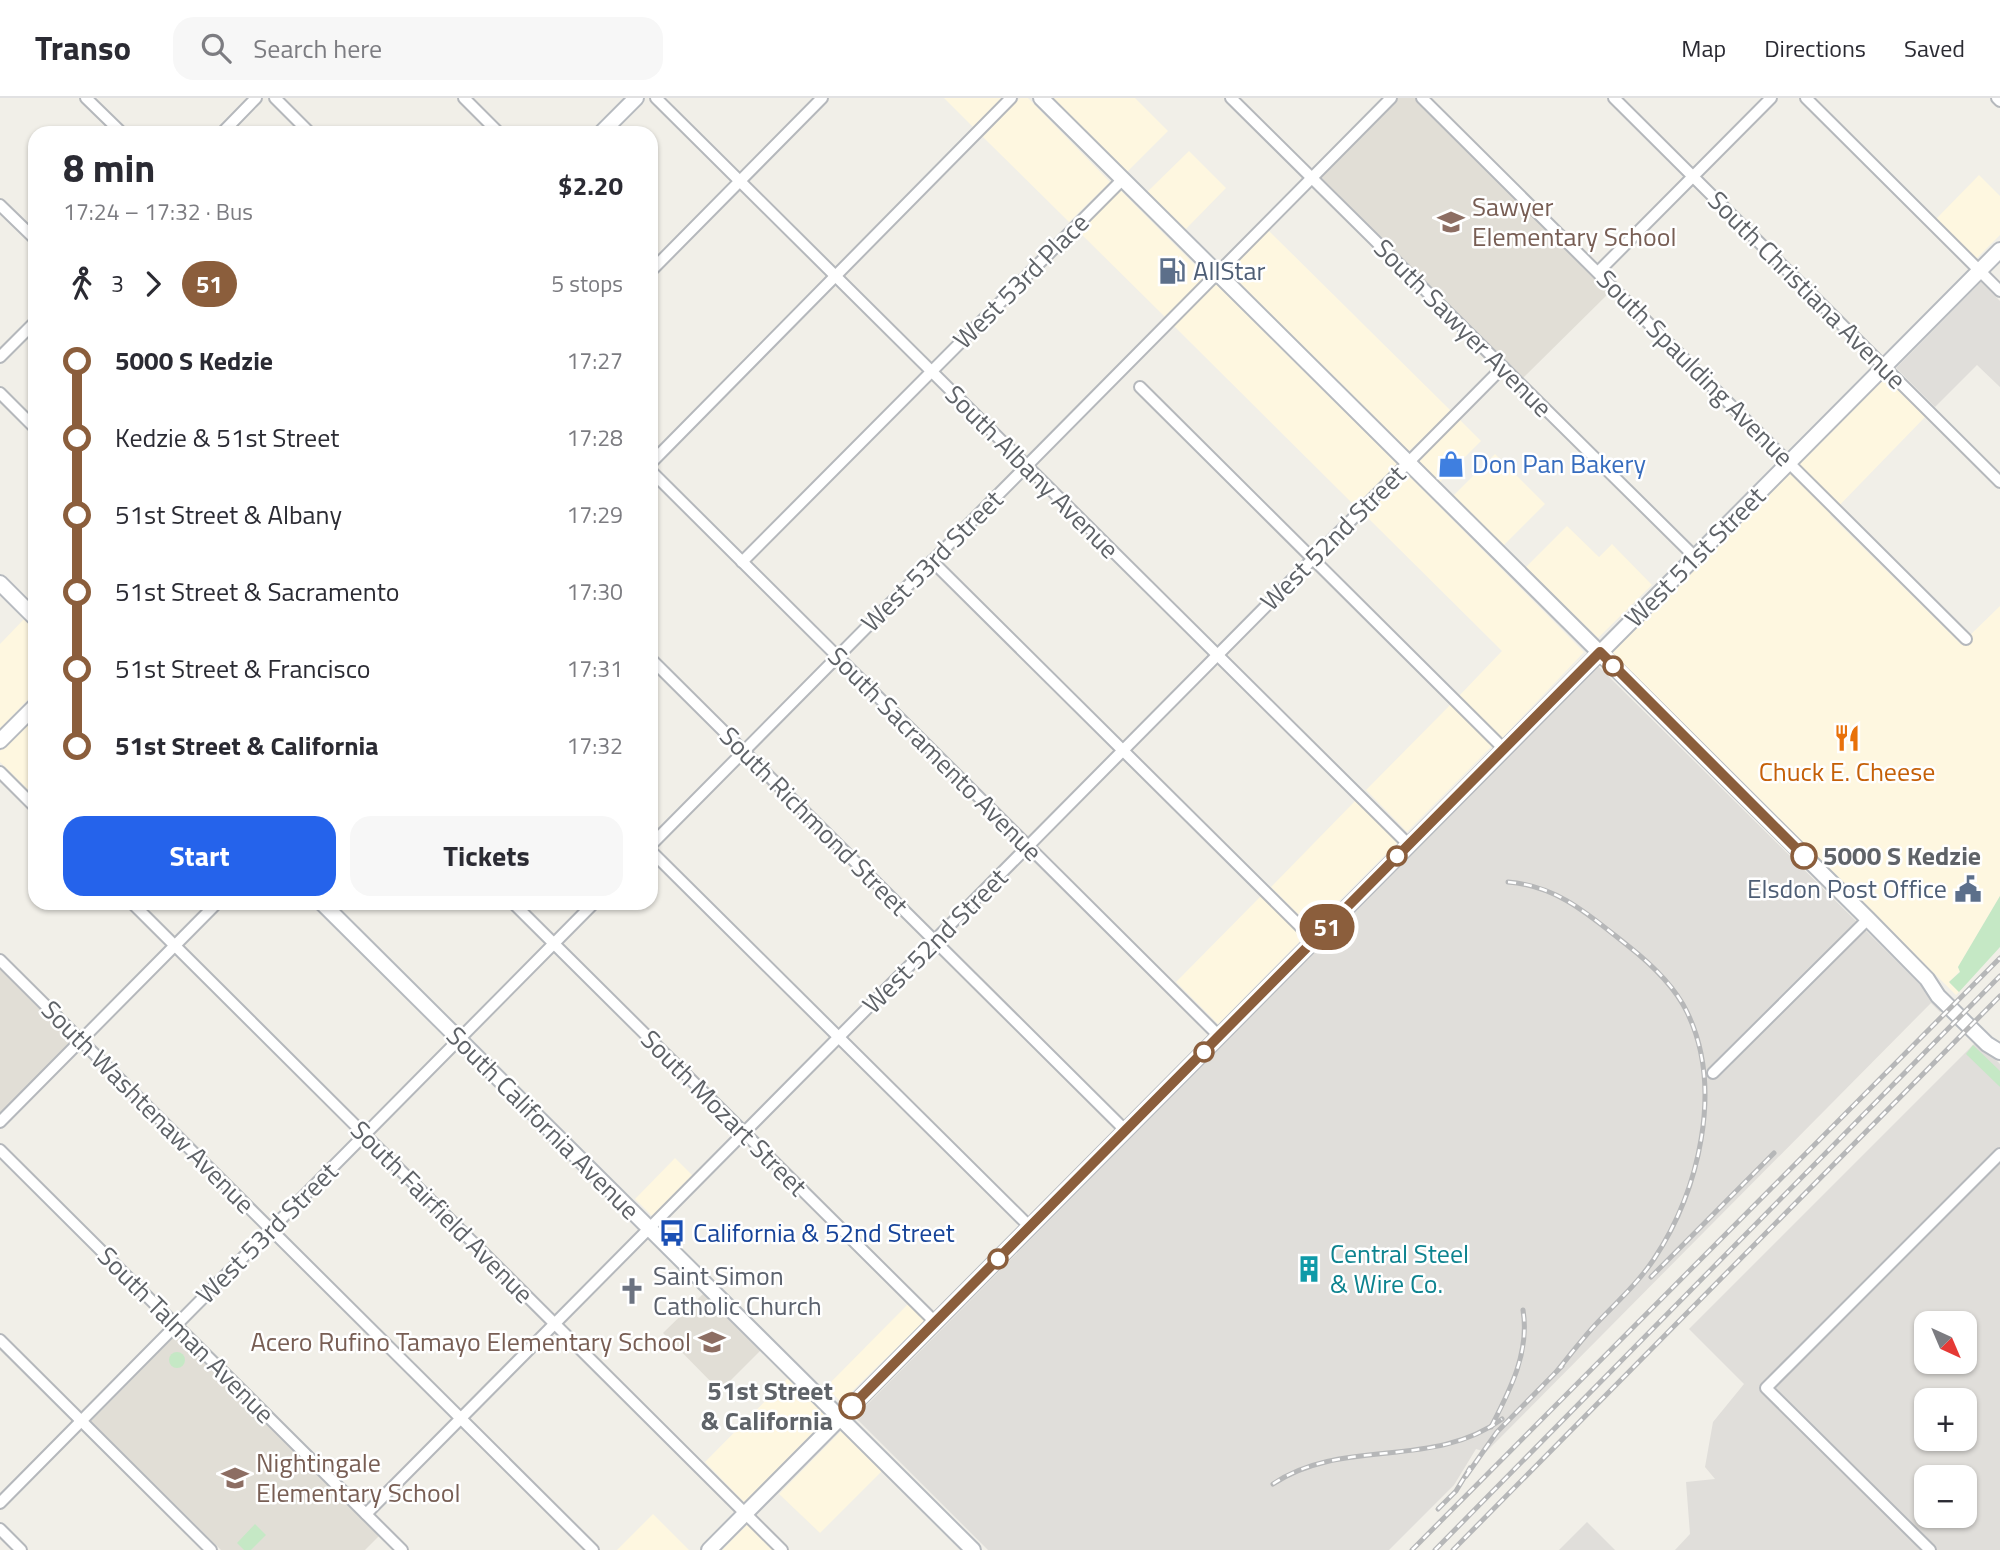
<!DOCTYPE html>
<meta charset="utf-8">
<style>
body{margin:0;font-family:"Titillium Web",sans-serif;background:#f7f7f7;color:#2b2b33;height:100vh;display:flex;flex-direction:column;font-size:26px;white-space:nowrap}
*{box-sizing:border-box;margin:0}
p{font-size:23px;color:#7c7c81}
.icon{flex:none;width:38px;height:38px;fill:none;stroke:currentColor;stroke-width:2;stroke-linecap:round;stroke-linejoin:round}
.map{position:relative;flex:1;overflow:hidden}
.sheet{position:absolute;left:28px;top:28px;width:630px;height:784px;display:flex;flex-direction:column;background:#fff;border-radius:21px;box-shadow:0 2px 5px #0004}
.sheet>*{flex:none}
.badge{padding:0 14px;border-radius:23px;font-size:24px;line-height:46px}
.needle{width:46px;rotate:136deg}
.controls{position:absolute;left:1914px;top:1213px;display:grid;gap:14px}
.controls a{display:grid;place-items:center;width:63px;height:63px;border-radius:14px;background:#fff;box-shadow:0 2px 5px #0004;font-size:35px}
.map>.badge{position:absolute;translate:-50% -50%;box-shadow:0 0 0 4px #fff}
.legs{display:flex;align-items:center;gap:10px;height:77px;padding:0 35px;font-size:23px}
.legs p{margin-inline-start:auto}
.headline{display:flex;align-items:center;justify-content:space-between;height:119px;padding:0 35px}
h1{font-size:38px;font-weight:700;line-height:52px}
.primary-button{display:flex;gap:14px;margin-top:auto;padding:14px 35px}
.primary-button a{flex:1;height:80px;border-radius:21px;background:#2563eb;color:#fff;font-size:28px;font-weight:700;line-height:80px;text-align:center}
.primary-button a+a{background:#f7f7f7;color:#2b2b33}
ul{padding:0 35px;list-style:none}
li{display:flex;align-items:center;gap:24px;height:77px;font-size:26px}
li i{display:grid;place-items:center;width:10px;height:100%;margin:0 9px;background:currentColor}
li i::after{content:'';width:18px;height:18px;margin:-9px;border:5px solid;border-radius:50%;background:#fff}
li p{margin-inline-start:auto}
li:first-child i{background:linear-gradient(#0000 50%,currentColor 0)}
li:last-child i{background:linear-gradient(currentColor 50%,#0000 0)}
header{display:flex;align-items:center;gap:42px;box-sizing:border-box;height:98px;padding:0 35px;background:#fff;border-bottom:2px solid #e1e1e2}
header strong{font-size:33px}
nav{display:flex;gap:38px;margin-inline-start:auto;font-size:24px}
.search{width:490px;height:63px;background:#f7f7f7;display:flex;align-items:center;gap:18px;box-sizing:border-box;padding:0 24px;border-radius:21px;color:#7c7c81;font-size:26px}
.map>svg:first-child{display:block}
</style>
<header>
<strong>Transo</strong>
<div class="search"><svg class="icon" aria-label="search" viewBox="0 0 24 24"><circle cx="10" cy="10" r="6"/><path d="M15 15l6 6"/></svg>Search here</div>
<nav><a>Map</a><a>Directions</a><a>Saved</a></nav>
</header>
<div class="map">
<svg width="2000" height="1452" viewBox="0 0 2000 1452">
<rect width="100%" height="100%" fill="#f1efe8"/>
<!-- commercial -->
<g fill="#fef7e0">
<path d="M944 0H1003L974 30Z"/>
<path d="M1020 0H1028L1110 84 1069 124 983 39Z"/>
<path d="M1051 0H1135L1168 33 1127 74Z"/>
<path d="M1189 53 1226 90 1185 132 1147 94Z"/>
<path d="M1979 77 2000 98V137L1976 161 1936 121Z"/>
<path d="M1119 91 1206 178 1165 219 1078 133Z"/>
<path d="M1267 131 1451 313 1408 354 1226 173Z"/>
<path d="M1215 185 1397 366 1355 408 1173 227Z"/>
<path d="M1887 278 1926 318 1830 417 1961 546 2000 508V798L1958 869 1960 873 1949 884 1959 894 1956 897 1612 555Z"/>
<path d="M1459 321 1481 343 1440 384 1418 363Z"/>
<path d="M1495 356 1545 406 1503 448 1453 398Z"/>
<path d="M1405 374 1584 554 1502 640 1459 598 1502 553 1364 416Z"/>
<path d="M1567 428 1599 459 1612 446 1652 487 1598 540 1525 470Z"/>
<path d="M25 520 35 530V594L0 631V546Z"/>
<path d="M1451 606 1492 648 1407 734 1366 692Z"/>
<path d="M35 620V698L0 664V653Z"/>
<path d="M1356 702 1399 743 1312 830 1271 789Z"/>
<path d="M1262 797 1304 839 1218 926 1176 884Z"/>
<path d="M675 1060 693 1078 653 1119 635 1101Z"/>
<path d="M909 1205 925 1222 841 1304 826 1289Z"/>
<path d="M789 1279 828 1320 745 1405 705 1364Z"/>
<path d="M841 1333 882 1373 820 1435 779 1396Z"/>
<path d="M653 1416 689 1452H617Z"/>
<path d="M748 1426 775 1452H722Z"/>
</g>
<!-- industrial -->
<g fill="#e0deda" fill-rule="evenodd">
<path d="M1981 184 2000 203V289L1977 267 1935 309 1896 270Z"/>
<path d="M1598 568 1944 910 1940 914 1931 905 1486 1354 1476 1351 1454 1387 1389 1452H988L855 1319Z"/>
<path d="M1977 943 2000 966V1452H1675L1690 1436 1686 1384 1715 1381 1705 1369 1713 1324 1744 1286 1689 1231ZM1927 1225H1965V1264H1927ZM1927 1302H1965V1340H1927ZM1927 1379H1965V1418H1927Z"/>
<path d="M1587 1424 1615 1452H1559Z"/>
</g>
<!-- education -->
<g fill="#e1ded6">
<path d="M1397 0H1416L1610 194 1522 281 1317 79Z"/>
<path d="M0 871 72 943 0 1016Z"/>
<path d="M704 1195 761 1252 720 1293 663 1235Z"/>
<path d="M177 1236 379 1438 365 1452H221L91 1323Z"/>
</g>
<!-- green -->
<g fill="#c5e8c5">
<path d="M2000 798V849L1959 894 1949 884 1960 874 1958 869Z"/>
<path d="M1973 947 2000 973V989L1966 956Z"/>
<circle cx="177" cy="1262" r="8"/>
<path d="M255 1426 266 1437 251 1452H244L237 1445Z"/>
</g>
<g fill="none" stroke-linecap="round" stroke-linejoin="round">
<defs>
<g id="street">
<path d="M86 0 122 35"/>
<path d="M275 0 310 35"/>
<path d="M464 0 499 35"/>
<path d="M656 0 1409 747"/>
<path d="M1231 0 1695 459"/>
<path d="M1422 0 1966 541"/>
<path d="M1614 0 2000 384"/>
<path d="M1806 0 2000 193"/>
<path d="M1997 0 2000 3"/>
<path d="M222 35 256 0"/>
<path d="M0 107 35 141"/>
<path d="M651 173 822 0"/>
<path d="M1598 174 1771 0"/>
<path d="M0 259 35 224"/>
<path d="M1140 289 1504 651"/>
<path d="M0 295 35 330"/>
<path d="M651 365 1011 0"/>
<path d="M651 373 1219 938"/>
<path d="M932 463 1314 842"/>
<path d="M742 464 1123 81"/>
<path d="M651 561 1125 1032"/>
<path d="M0 674 35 709"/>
<path d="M651 747 1391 0"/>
<path d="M651 753 1030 1129"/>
<path d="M132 805 782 1452"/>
<path d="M513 805 935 1224"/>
<path d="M0 862 593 1452"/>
<path d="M1713 975 1868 821"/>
<path d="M0 1024 217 805"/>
<path d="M0 1052 402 1452"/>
<path d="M0 1242 211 1452"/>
<path d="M0 1405 594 805"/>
<path d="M366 1416 1503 269"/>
<path d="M0 1431 21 1452"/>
<path d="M1930 1452 1766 1290 2000 1056"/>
</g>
<g id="secondary">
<path d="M1041 0 1868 821 1927 881 1938 898 1987 946 2000 954"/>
<path d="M601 35 636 0"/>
<path d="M0 485 35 520"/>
<path d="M0 643 35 608"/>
<path d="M322 805 973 1452"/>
<path d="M709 1452 2000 152"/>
</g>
</defs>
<!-- street casing -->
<use href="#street" stroke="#b5b8bc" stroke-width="14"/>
<!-- secondary casing -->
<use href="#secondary" stroke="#b6babf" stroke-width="18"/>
<!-- street -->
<use href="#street" stroke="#fff" stroke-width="10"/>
<!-- secondary -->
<use href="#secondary" stroke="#fff" stroke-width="14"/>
<defs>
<g id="rail">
<path d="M1508 784C1558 788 1589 817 1627 847 1650 865 1674 887 1687 914 1724 990 1699 1093 1654 1161 1638 1185 1617 1204 1597 1225 1583 1240 1570 1257 1557 1273"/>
<path d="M1651 1179 1774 1055"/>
<path d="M1491 1329C1510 1292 1530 1254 1523 1212"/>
<path d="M1466 1378 1497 1334 1562 1268"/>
<path d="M1273 1386C1343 1339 1433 1372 1502 1321"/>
<path d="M1438 1411 1456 1393 1470 1370"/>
<path d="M1412 1452 2000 860"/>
<path d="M1435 1452 2000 878"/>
<path d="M1453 1452 2000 898"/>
</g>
</defs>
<!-- rail casing -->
<use href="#rail" stroke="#b6b7b8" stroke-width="5"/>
<!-- rail -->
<use href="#rail" stroke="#fff" stroke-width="2.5" stroke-dasharray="8" stroke-linecap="butt"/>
</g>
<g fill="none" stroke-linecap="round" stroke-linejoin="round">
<defs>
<path id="line-1" d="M852 1308 1600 554 1804 758"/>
</defs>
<!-- line-1 casing -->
<use href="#line-1" stroke="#fff" stroke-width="16"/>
<!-- line-1 -->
<use href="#line-1" stroke="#8b5e3c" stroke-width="10"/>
</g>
<!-- icons -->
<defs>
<symbol id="school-bare" viewBox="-9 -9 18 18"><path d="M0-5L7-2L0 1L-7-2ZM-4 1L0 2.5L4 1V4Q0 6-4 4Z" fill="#8d6e63" stroke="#fff" stroke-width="2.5" paint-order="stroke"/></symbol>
<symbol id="fuel-bare" viewBox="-9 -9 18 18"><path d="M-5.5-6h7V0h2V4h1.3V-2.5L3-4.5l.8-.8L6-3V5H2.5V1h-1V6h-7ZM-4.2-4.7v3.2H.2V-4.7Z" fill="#5c6f8a" stroke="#fff" stroke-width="2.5" paint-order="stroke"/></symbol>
<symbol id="shop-bare" viewBox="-9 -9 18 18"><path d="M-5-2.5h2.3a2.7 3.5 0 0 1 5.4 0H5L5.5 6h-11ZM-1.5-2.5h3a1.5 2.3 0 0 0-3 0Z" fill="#3f7fe0" stroke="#fff" stroke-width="2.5" paint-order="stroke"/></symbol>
<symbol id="restaurant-bare" viewBox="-9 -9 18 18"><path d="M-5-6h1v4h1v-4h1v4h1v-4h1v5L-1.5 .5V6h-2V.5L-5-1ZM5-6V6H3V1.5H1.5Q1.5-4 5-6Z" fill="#e8710a" stroke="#fff" stroke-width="2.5" paint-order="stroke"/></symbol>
<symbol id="civic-bare" viewBox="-9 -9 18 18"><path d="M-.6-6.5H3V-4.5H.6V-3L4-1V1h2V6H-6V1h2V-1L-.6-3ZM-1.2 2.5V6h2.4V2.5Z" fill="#5c6f8a" stroke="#fff" stroke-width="2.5" paint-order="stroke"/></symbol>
<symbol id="bus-bare" viewBox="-9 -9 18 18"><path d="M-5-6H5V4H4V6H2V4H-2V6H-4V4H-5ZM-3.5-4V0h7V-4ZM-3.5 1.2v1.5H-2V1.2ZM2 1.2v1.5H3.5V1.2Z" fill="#1a4fb4" stroke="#fff" stroke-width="2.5" paint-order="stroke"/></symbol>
<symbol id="building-bare" viewBox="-9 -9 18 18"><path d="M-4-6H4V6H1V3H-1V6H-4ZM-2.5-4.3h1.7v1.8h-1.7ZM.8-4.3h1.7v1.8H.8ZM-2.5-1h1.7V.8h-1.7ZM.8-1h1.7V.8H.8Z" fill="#0f9aa8" stroke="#fff" stroke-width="2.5" paint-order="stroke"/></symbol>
<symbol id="church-bare" viewBox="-9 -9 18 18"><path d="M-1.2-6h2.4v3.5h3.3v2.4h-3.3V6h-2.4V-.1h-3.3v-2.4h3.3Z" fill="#6b7280" stroke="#fff" stroke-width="2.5" paint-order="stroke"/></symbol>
</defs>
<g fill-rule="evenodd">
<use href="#school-bare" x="1432" y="105" width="38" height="38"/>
<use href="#fuel-bare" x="1153" y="154" width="38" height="38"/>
<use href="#shop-bare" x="1432" y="347" width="38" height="38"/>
<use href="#restaurant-bare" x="1828" y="621" width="38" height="38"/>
<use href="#civic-bare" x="1949" y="772" width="38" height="38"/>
<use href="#bus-bare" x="653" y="1116" width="38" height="38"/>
<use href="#building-bare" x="1290" y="1152" width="38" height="38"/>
<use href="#church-bare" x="613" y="1174" width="38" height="38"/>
<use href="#school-bare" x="693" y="1225" width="38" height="38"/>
<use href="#school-bare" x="216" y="1361" width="38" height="38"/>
</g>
<!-- markers -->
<g fill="#fff" stroke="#8b5e3c" stroke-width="3.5">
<circle cx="1613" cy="568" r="9"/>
<circle cx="1397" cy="758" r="9"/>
<circle cx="1804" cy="758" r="12"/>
<circle cx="1204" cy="954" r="9"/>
<circle cx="998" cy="1161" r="9"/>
<circle cx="852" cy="1308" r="12"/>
</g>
<g text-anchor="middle" stroke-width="5" stroke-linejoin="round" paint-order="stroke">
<!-- education labels -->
<g font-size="26" fill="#785e54" stroke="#fff" text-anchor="start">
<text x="1472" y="118">Sawyer<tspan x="1472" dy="30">Elementary School</tspan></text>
<text x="691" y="1253" text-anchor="end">Acero Rufino Tamayo Elementary School</text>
<text x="256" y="1374">Nightingale<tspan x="256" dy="30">Elementary School</tspan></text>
</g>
<!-- service labels -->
<g font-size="26" fill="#4e5e75" stroke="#fff" text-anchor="start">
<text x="1193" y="182">AllStar</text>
<text x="1947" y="800" text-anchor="end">Elsdon Post Office</text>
</g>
<!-- street labels -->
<g font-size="26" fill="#5f6368" stroke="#fff">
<text transform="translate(1021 183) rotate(-45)" y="9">West 53rd Place</text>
<text transform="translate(1807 192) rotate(45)" y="9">South Christiana Avenue</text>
<text transform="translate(1463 230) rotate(45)" y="9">South Sawyer Avenue</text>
<text transform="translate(1695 270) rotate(45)" y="9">South Spaulding Avenue</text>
<text transform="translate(1032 374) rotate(45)" y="9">South Albany Avenue</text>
<text transform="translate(1333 440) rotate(-45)" y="9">West 52nd Street</text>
<text transform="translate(1695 459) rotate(-45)" y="9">West 51st Street</text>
<text transform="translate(932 463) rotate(-45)" y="9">West 53rd Street</text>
<text transform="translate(935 656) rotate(45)" y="9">South Sacramento Avenue</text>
<text transform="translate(814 723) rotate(45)" y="9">South Richmond Street</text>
<text transform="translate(935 843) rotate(-45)" y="9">West 52nd Street</text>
<text transform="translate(148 1009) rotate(45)" y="9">South Washtenaw Avenue</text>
<text transform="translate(724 1015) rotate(45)" y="9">South Mozart Street</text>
<text transform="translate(543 1025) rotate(45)" y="9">South California Avenue</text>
<text transform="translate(442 1114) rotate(45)" y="9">South Fairfield Avenue</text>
<text transform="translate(267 1135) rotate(-45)" y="9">West 53rd Street</text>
<text transform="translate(186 1237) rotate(45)" y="9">South Talman Avenue</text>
</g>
<!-- shop labels -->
<g font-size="26" fill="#366cbe" stroke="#fff" text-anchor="start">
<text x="1472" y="375">Don Pan Bakery</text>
</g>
<!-- food labels -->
<g font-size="26" fill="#c56008" stroke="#fff">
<text x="1847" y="683">Chuck E. Cheese</text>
</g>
<!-- stop labels -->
<g font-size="26" font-weight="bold" fill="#5f6368" stroke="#fff" text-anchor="start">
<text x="1823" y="767">5000 S Kedzie</text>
<text x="833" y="1302" text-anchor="end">51st Street<tspan x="833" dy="30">&amp; California</tspan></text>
</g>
<!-- transit labels -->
<g font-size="26" fill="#164399" stroke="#fff" text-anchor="start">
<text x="693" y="1144">California &amp; 52nd Street</text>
</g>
<!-- culture labels -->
<g font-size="26" fill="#0d838f" stroke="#fff" text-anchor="start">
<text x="1330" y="1165">Central Steel<tspan x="1330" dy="30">&amp; Wire Co.</tspan></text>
</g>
<!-- worship labels -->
<g font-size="26" fill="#5b616d" stroke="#fff" text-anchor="start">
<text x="653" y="1187">Saint Simon<tspan x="653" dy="30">Catholic Church</tspan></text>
</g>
</g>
</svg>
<div class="controls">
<a><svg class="needle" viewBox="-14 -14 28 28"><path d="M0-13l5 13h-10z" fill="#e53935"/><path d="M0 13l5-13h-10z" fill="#7c7c81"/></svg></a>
<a>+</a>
<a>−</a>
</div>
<b class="badge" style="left:1327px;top:829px;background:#8b5e3c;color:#fff">51</b>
<section class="sheet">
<div class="headline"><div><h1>8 min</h1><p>17:24 – 17:32 · Bus</p></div><b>$2.20</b></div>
<div class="legs"><svg class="icon" aria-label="walk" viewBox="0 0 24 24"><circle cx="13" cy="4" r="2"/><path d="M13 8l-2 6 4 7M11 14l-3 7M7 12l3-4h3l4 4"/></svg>3<svg class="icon" aria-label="forward" viewBox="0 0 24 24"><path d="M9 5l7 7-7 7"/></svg><b class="badge" style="background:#8b5e3c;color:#fff">51</b><p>5 stops</p></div>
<ul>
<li><i style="color:#8b5e3c"></i><b>5000 S Kedzie</b><p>17:27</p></li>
<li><i style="color:#8b5e3c"></i><span>Kedzie &amp; 51st Street</span><p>17:28</p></li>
<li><i style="color:#8b5e3c"></i><span>51st Street &amp; Albany</span><p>17:29</p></li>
<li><i style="color:#8b5e3c"></i><span>51st Street &amp; Sacramento</span><p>17:30</p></li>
<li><i style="color:#8b5e3c"></i><span>51st Street &amp; Francisco</span><p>17:31</p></li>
<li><i style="color:#8b5e3c"></i><b>51st Street &amp; California</b><p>17:32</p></li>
</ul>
<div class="primary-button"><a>Start</a><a>Tickets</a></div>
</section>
</div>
